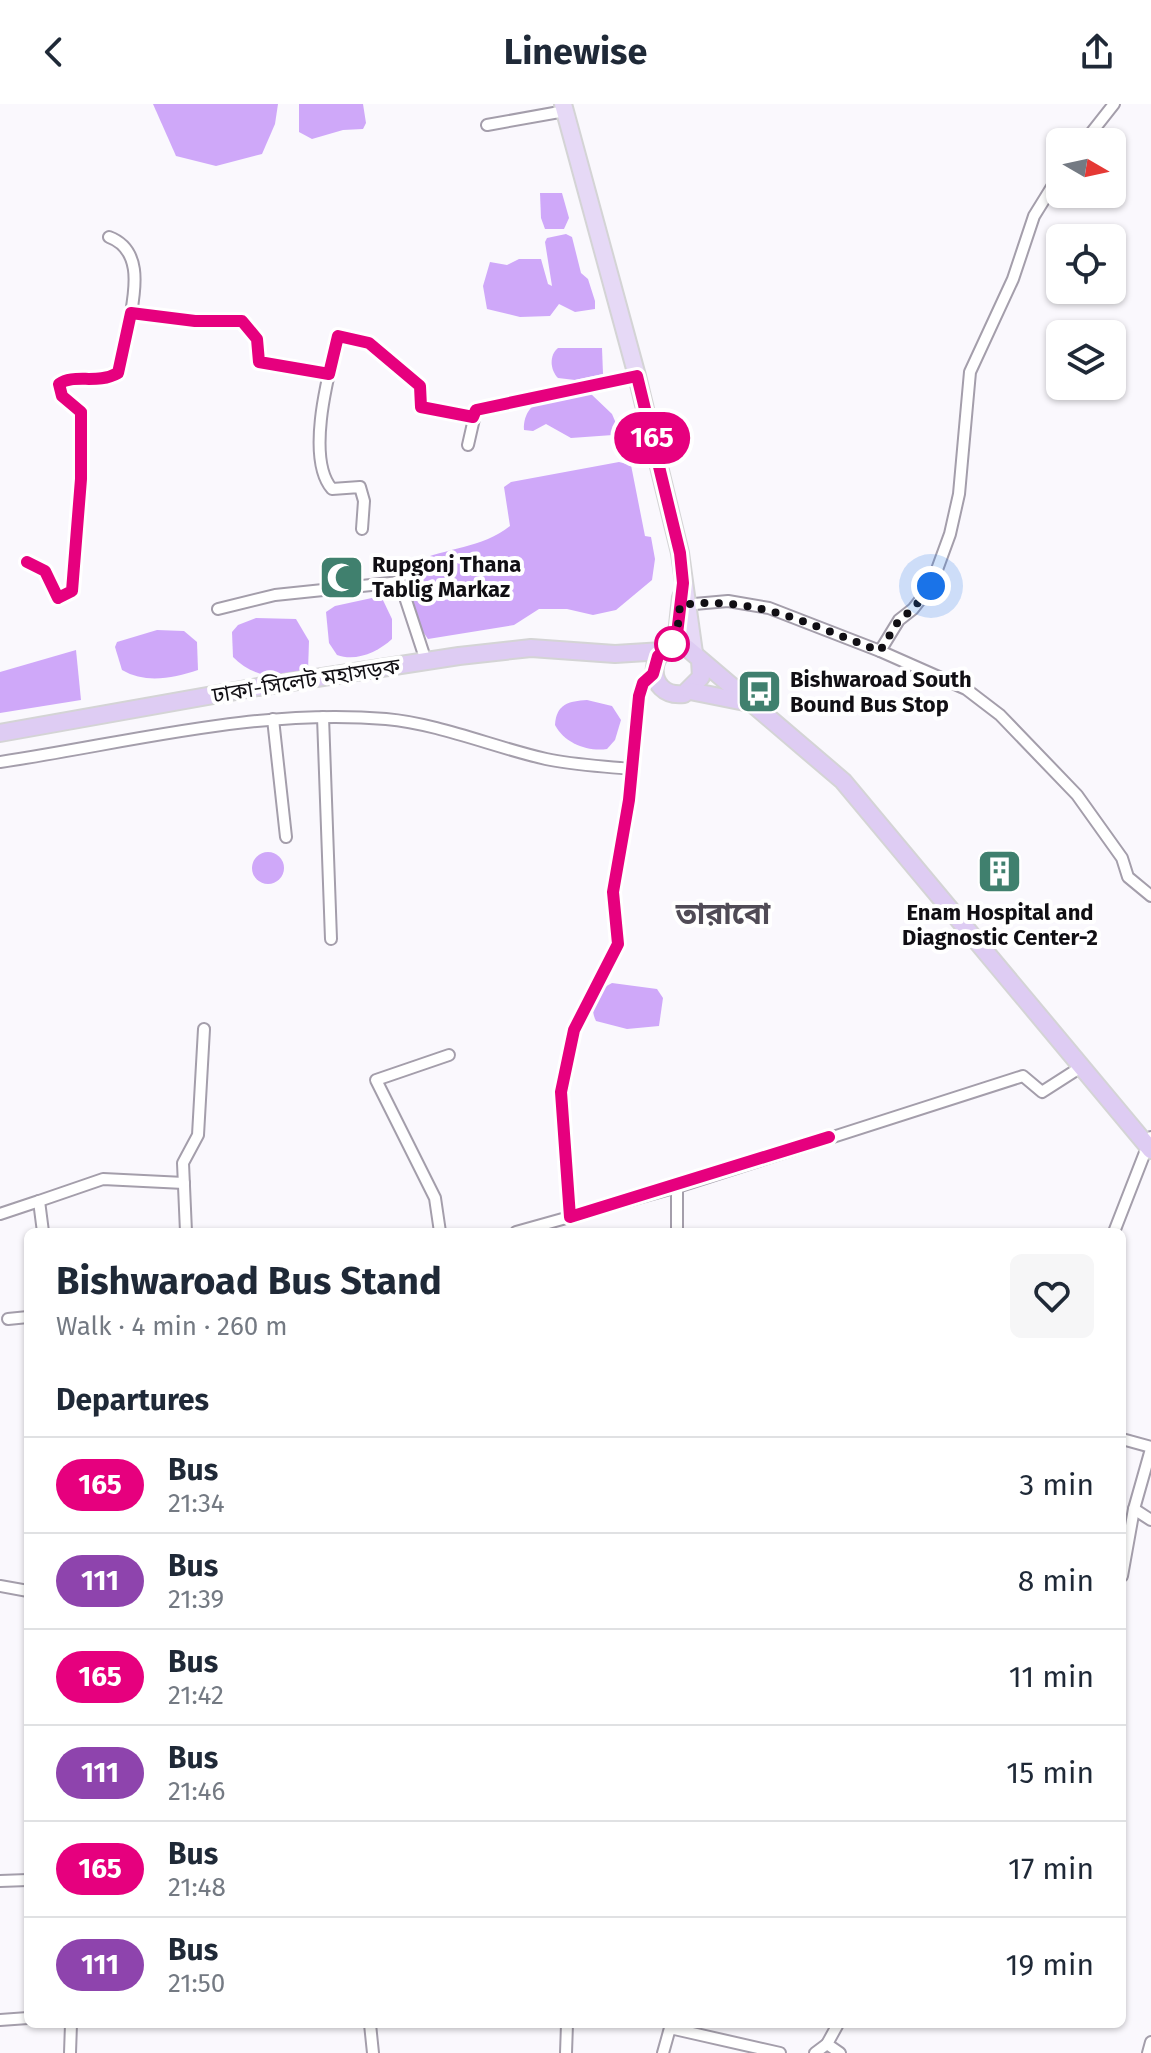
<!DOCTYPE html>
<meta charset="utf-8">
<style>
body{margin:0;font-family:"Fira Sans","Noto Sans Bengali",sans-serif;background:#f6f6f7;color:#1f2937;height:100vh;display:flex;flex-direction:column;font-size:30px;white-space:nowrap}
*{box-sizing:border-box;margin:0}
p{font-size:26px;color:#747a83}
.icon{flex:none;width:44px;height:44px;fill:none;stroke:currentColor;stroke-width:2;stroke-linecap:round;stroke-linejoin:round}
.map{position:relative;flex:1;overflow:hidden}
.details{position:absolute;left:24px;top:1124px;width:1102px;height:800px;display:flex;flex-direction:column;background:#fff;border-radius:12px;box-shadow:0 2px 6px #0004}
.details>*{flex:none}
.badge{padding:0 16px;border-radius:26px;font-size:28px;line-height:52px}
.needle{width:52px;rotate:99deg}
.tools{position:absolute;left:1046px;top:24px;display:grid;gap:16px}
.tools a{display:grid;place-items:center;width:80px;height:80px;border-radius:12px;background:#fff;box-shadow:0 2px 6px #0004;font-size:40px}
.you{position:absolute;width:40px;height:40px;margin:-20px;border:6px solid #fff;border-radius:50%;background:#1a73e8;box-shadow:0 0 0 12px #1a73e833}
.map>.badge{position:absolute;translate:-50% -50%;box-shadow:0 0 0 4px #fff}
h2{padding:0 32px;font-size:30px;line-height:72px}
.round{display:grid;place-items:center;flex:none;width:84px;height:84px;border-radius:12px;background:#f6f6f7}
.headline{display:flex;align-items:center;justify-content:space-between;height:136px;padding:0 32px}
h1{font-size:38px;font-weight:700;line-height:60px}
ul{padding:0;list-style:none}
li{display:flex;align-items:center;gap:24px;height:96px;padding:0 32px;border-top:2px solid #e0e1e3}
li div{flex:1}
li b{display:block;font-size:30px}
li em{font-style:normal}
li .badge{min-width:88px;font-weight:700;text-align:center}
header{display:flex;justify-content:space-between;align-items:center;height:104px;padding:0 32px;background:#fff;font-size:36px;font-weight:700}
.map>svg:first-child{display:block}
</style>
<header><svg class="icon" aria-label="back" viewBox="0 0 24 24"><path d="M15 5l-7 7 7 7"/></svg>Linewise<svg class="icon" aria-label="share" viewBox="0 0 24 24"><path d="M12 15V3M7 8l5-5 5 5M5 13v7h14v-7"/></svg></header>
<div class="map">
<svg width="1151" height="1949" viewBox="0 0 1151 1949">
<rect width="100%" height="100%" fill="#faf8fd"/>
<!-- water -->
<g fill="#cfa8f9">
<path d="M153 0H278L275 20 262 50 216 62 176 52Z"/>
<path d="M299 0H363L366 19 363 25 343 26 312 35 299 28Z"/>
<path d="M540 89H562L569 114 564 125H545L541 114Z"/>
<path d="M566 130 572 133 581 169 588 175 595 197V205L575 208 559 200 550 212 520 213 487 205 483 182 490 158 507 161 519 155H541L548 180 552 182 545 138 547 134Z"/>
<path d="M558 244H602L603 270 575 276 558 274C550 266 549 251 558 244Z"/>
<path d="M590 289 612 310 618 324 613 331 571 334 546 320 533 327 524 326C523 291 561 289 590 289Z"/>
<path d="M619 358 631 361 645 432 651 433 655 455 652 476 616 506 593 511 567 505H539L514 521 428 535C410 510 407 489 415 458 447 443 481 445 510 422L504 383 511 378Z"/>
<path d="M381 492 392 515V535C378 548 356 558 337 551L329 539 326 508 335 502Z"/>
<path d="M256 514 296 515 309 537 308 567C282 578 252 573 233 553L232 528 238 521Z"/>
<path d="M157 526 184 527 197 538 198 566C173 574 146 580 122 566L115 543 117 538Z"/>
<path d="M76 546 81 596 0 609V568Z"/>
<path d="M587 596 612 602 621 616 615 636 607 645C588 648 564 639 555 621 556 600 569 597 587 596Z"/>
<circle cx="268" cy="764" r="16"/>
<path d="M612 879 657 885 663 894 659 922 627 925 596 917C588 901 597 886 612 879Z"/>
</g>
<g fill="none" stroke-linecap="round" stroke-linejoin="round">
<defs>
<g id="minor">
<path d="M487 21 565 7"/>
<path d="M1084 38 1114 0"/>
<path d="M109 133C141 145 136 181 131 209"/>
<path d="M468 341 476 306 637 272"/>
<path d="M362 425 364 397 360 383 332 385C305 354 329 268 338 232L369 239 420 282 421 303 473 313"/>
<path d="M27 458 45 467 58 494 72 487 81 375V308L62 292 59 280C74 269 97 281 118 269L131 209 195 217H242L257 235 259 258 329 270"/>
<path d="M683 501 728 497 769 504 880 547 966 585 1000 611 1077 691 1122 754 1128 773 1151 792"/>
<path d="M218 505 275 491 400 478 426 557"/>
<path d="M880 547 899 516 913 505 931 482 950 430 959 390 970 268 1013 175 1034 112 1060 70"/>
<path d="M323 613 331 835"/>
<path d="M273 615 286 733"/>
<path d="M0 658C128 639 255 604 386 615 440 620 493 643 546 655 573 661 603 662 630 665"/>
<path d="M0 1110 39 1097"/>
<path d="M570 1113 561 988 574 926 618 840 613 788 629 696 639 592 643 579 653 570"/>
<path d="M43 1128 39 1097 103 1075 184 1079"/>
<path d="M186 1128 183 1059 198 1031 204 925"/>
<path d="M440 1128 435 1094 376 976 449 951"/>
<path d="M516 1128 677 1083 1023 972 1042 988 1081 963"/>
<path d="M677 1128V1083"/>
<path d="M1114 1128 1151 1033"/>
<path d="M8 1215 28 1213"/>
<path d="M1122 1335 1151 1343"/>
<path d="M1134 1405 1151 1416"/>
<path d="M1122 1472 1134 1405 1151 1345"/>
<path d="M0 1482 28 1487"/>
<path d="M0 1777 28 1776"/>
<path d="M0 1916 28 1914"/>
<path d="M370 1920 373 1949"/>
<path d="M838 1920 827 1940 840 1949"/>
<path d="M70 1949 71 1920"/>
<path d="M566 1949 567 1920"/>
<path d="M663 1949 670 1924 780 1949"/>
<path d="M815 1949 827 1940"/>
<path d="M1148 1949 1151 1938"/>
</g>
<g id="primary">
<path d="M563 0 637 272 680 449 694 549"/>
<path d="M670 543 677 530 681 493"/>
</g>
<g id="trunk">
<path d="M700 556 701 573 684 590C643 595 646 534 687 544L843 677 1151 1046"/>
<path d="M690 587 745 598"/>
<path d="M0 629 258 583 459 552 531 544 615 550 663 547"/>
</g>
</defs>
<!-- minor casing -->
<use href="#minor" stroke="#a49eab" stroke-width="14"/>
<!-- primary casing -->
<use href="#primary" stroke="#d4d4d5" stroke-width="20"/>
<!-- trunk casing -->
<use href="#trunk" stroke="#d4d4d5" stroke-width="20"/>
<!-- minor -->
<use href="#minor" stroke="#fff" stroke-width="10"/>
<!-- primary -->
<use href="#primary" stroke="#e6d9f6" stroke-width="16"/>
<!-- trunk -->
<use href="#trunk" stroke="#deccf3" stroke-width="16"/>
</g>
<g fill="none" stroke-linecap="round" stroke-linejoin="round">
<defs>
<path id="line" d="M27 458 45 467 58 494 72 487 81 375V308L62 292 59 280C74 269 97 281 118 269L131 209 195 217H242L257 235 259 258 329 270 338 232 369 239 420 282 421 303 473 313 476 306 637 272 680 449 683 479 677 530 670 543 658 552 653 570 643 579 639 592 629 696 613 788 618 840 574 926 561 988 570 1113 829 1033"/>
</defs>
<!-- line casing -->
<use href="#line" stroke="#fff" stroke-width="18"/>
<!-- line -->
<use href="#line" stroke="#e6007e" stroke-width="12"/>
<!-- walk -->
<path stroke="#110f14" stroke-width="8" stroke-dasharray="0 14.4" d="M672 540 670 543 677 530 680 501C758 491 809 521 880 547L899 516 913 505 931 482"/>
</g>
<!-- icons -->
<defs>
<symbol id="mosque-square" viewBox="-11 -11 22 22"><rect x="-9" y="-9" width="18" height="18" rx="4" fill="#40806e" stroke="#fff"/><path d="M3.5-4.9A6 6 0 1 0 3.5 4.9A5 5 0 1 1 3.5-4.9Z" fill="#fff"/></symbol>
<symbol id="bus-square" viewBox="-11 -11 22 22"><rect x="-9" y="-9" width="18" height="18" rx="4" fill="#40806e" stroke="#fff"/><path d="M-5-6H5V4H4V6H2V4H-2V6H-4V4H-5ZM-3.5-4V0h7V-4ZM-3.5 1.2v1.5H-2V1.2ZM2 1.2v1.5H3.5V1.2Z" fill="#fff"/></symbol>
<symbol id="building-square" viewBox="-11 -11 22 22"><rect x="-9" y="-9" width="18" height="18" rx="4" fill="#40806e" stroke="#fff"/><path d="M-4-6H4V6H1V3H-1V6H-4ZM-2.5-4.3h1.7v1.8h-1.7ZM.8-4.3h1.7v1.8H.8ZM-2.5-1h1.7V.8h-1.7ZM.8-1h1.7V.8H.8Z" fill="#fff"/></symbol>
</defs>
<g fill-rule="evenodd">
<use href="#mosque-square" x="316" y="448" width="51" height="51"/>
<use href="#bus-square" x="734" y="562" width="51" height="51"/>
<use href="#building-square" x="974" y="742" width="51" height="51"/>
</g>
<!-- markers -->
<circle fill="#fff" stroke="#e6007e" stroke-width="4" cx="672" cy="540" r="16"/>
<g text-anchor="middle" stroke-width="8" stroke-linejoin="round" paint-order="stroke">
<!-- poi labels -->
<g font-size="22" font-weight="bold" fill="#110f14" stroke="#fff" text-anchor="start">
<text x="372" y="468">Rupgonj Thana<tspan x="372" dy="25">Tablig Markaz</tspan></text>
<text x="790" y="583">Bishwaroad South<tspan x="790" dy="25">Bound Bus Stop</tspan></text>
<text x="1000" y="816" text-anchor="middle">Enam Hospital and<tspan x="1000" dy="25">Diagnostic Center-2</tspan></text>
</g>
<!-- street labels -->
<g font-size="22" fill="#110f14" stroke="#fff">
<text transform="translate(306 576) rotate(-9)" y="8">ঢাকা-সিলেট মহাসড়ক</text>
</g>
<!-- district labels -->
<g font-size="30" font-weight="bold" fill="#504b56" stroke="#fff">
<text x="723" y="820">তারাবো</text>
</g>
</g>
</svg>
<div class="tools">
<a><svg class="needle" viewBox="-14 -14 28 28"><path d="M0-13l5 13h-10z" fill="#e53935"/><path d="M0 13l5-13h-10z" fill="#747a83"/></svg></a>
<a><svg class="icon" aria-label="locate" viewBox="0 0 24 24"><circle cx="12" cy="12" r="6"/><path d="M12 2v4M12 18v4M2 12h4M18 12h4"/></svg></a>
<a><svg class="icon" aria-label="layers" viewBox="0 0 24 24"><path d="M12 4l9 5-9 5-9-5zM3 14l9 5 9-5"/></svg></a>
</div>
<div class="you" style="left:931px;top:482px"></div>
<b class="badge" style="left:652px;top:334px;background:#e6007e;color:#fff">165</b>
<section class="details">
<div class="headline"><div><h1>Bishwaroad Bus Stand</h1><p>Walk · 4 min · 260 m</p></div><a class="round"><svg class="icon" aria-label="heart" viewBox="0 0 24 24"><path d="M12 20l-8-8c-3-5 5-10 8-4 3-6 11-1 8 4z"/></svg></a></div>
<h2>Departures</h2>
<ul>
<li><span class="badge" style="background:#e6007e;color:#fff">165</span><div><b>Bus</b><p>21:34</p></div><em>3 min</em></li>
<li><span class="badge" style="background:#8e44ad;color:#fff">111</span><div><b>Bus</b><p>21:39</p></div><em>8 min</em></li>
<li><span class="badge" style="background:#e6007e;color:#fff">165</span><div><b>Bus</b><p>21:42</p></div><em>11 min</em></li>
<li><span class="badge" style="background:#8e44ad;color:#fff">111</span><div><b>Bus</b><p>21:46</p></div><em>15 min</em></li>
<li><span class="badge" style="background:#e6007e;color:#fff">165</span><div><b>Bus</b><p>21:48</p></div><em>17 min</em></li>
<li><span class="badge" style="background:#8e44ad;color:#fff">111</span><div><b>Bus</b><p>21:50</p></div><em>19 min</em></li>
</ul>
</section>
</div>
